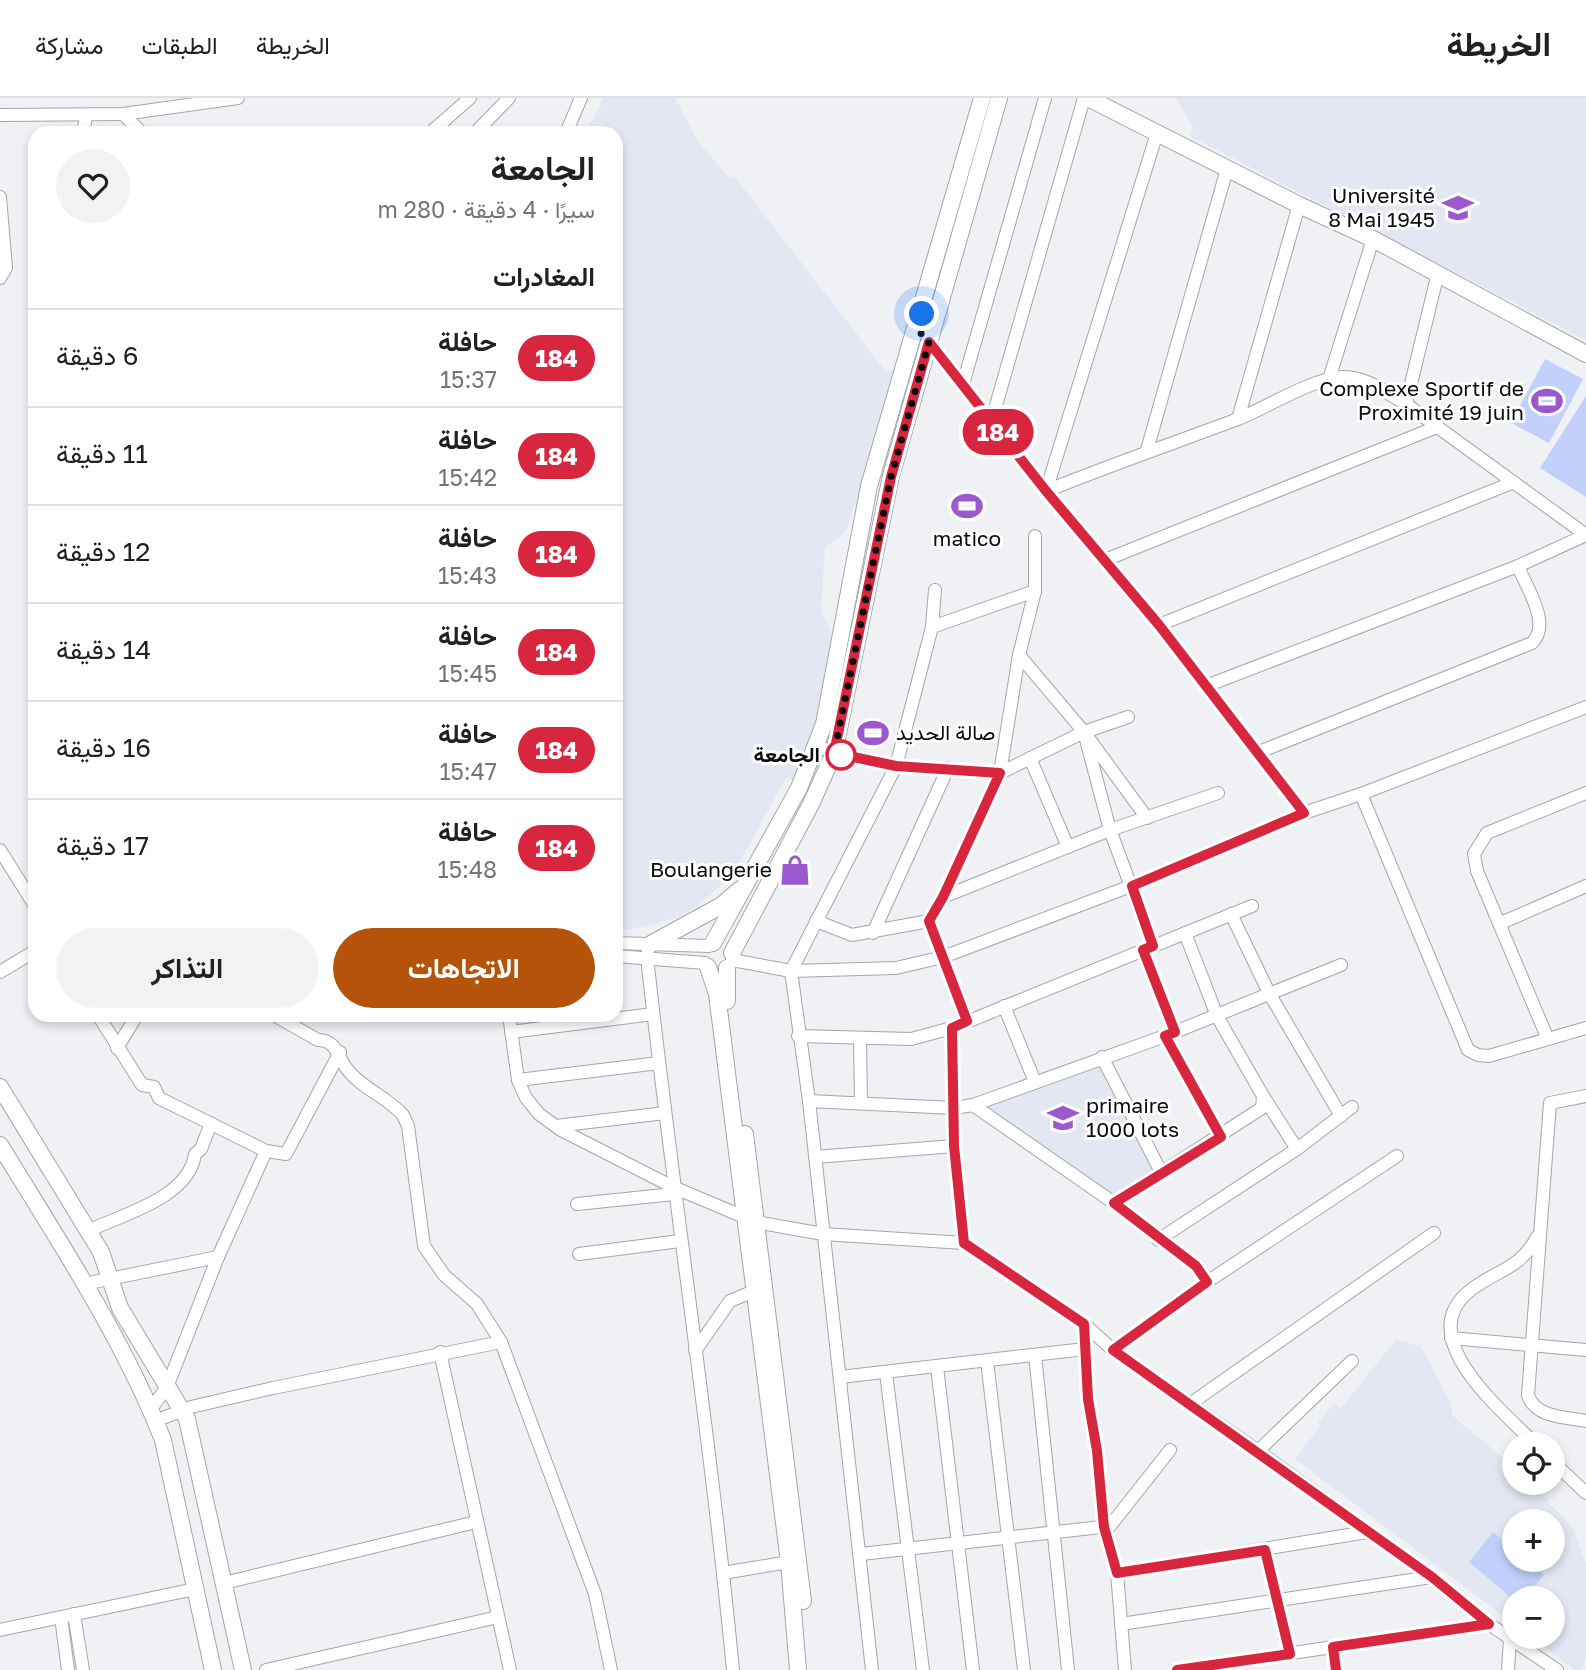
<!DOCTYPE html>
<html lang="ar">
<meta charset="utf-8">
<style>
body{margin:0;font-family:"Golos Text",Vazirmatn,sans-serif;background:#f2f2f2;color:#202124;direction:rtl;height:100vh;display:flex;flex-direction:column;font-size:26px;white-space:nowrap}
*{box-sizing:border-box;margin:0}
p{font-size:23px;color:#757577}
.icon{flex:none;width:38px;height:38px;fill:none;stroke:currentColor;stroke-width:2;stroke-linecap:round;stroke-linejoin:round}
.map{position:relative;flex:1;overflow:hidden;direction:ltr}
.panel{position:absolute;left:28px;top:28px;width:595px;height:896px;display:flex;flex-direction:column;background:#fff;border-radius:21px;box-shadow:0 4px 10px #0003;direction:rtl}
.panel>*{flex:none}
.badge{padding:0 14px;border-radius:23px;font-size:24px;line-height:46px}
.fabs{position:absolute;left:1502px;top:1334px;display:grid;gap:14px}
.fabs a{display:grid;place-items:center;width:63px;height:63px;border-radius:50%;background:#fff;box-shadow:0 4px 10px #0003;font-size:35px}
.you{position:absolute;width:35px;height:35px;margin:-18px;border:5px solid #fff;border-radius:50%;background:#1a73e8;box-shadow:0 0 0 10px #1a73e833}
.map>.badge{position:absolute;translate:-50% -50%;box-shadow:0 0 0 4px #fff}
h2{padding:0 28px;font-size:26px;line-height:63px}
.round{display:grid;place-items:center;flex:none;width:74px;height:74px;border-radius:37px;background:#f2f2f2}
.head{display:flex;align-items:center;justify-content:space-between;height:119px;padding:0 28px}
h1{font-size:33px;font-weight:700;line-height:52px}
.primary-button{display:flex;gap:14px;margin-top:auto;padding:14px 28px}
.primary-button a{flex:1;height:80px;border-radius:42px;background:#b45309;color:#fff;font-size:28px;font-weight:700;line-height:80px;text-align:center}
.primary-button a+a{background:#f2f2f2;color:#202124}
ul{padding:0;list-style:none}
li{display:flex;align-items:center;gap:21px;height:98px;padding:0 28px;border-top:2px solid #e0e0e0}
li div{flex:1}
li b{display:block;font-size:26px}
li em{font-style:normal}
li .badge{min-width:77px;font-weight:700;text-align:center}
header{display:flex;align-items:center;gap:42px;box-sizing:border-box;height:98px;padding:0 35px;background:#fff;border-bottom:2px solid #e0e0e0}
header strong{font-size:33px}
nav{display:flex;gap:38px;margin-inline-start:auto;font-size:24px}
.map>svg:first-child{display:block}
</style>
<header>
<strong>الخريطة</strong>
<nav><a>الخريطة</a><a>الطبقات</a><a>مشاركة</a></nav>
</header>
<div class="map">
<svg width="1586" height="1572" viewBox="0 0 1586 1572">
<rect width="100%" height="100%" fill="#eff1f5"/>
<!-- built -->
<g fill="#e2e7f2" fill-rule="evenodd">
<path d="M604 0H675L697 42 730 81 734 78 884 271 898 274 846 433 825 450 821 513 833 538 817 633 796 683 786 679 734 775 700 806 677 820 633 831 616 832V35H586Z"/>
<path d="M1176 0H1586V242L1190 38 1193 29Z"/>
<path d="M1102 959 1162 1076 1114 1105 973 1007Z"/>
<path d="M1396 1242 1421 1248 1450 1304 1453 1318 1514 1369V1384H1530L1573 1430 1586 1466V1561L1581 1572H1575L1530 1538H1552V1500H1514V1526L1295 1361 1320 1328 1318 1325 1329 1310 1335 1306 1341 1310ZM1514 1423H1552V1461H1514Z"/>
</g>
<!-- pitch -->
<g fill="#c1d1fb">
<path d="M1545 261 1583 281 1549 345 1511 325Z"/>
<path d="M1586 298V399L1540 370Z"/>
<path d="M1493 1434 1514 1452V1461H1525L1544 1477 1524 1500 1514 1502 1469 1464Z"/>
</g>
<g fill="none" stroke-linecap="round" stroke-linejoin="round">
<defs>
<g id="street">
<path d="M123 16 142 35"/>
<path d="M0 17 123 16 238 0"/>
<path d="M83 35 86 19"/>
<path d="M430 35 470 0"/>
<path d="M475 35 509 0"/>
<path d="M566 35 581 0"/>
<path d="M0 99 6 170 0 180"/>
<path d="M929 244 1046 393 1159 527 1304 715"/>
<path d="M1329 281 1373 141"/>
<path d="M963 286 1045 0"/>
<path d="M1406 306 1438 175"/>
<path d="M1238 321 1299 107"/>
<path d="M991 325 1084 0"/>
<path d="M1147 352 1227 71"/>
<path d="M1046 393C1110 367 1174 345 1238 321 1268 309 1311 281 1342 279 1366 278 1386 295 1406 306L1586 437 1518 468 1206 588"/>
<path d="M1046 393 1157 35"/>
<path d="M1105 462 1437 329"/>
<path d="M1159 527 1514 384"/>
<path d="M932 529 1035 493V438"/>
<path d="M1019 557 1084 634 1147 720"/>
<path d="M1084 634 1110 732 1153 848"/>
<path d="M816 649 896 668 1000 675 1084 634 1128 619"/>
<path d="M1259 654 1532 545C1552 526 1526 489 1518 468"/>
<path d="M1030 660 1068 749"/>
<path d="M1361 696 1468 952 1478 957 1489 958 1586 930"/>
<path d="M0 752 35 808"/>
<path d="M943 799 1110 732 1218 695"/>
<path d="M1231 816 1269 895 1341 1018"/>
<path d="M816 823 852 837 929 823 943 799 1000 675 1019 557 1035 493"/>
<path d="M929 823 967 923"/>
<path d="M1501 825 1586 788"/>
<path d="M873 835 948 670"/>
<path d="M616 845 709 848"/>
<path d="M649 847 647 859C673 1097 710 1334 733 1572"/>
<path d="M1143 852 1175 934"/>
<path d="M616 858 705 865"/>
<path d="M732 862 791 873 896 870 943 859 1131 788 1304 715 1361 696 1586 609"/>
<path d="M0 874 35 853"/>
<path d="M1004 908 1035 984"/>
<path d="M98 917 142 987 154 989 159 1000 266 1053"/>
<path d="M274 917 318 942C337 942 337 959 347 971 361 990 387 999 403 1017L408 1028 424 1148 444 1177 477 1206 501 1244 595 1496 611 1572"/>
<path d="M509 917 518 982 526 1000 539 1016 561 1032 673 1089 756 1124 823 1136 964 1145 1084 1226 1113 1252 1258 1353 1431 1479 1489 1526 1557 1572"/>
<path d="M952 930 954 1048 964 1145"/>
<path d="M511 934 653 916"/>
<path d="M798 938 911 941 952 930 1252 808"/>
<path d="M1165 938 1221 1039"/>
<path d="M1547 939 1477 773 1474 756 1487 735 1586 695"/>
<path d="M860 940 861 1005"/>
<path d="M117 950 137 917"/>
<path d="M1102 959 1162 1076"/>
<path d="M518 982 659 965"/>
<path d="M1263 998 1297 1051 1352 1009"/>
<path d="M1586 998 1550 1005 1528 1297C1535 1320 1566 1319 1586 1323"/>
<path d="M809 1003 954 1010 973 1007 1165 938 1341 867"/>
<path d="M973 1007 1114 1105 1196 1168 1207 1184"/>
<path d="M556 1028 665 1015"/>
<path d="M815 1059 954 1048"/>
<path d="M1114 1105 1262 1010 1263 998 1217 918 1185 835"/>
<path d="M577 1106 674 1096"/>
<path d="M88 1133C123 1116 189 1100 195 1056L201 1051 211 1025"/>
<path d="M1158 1142 1297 1051"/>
<path d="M579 1156 680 1143"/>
<path d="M84 1186 218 1159"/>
<path d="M1084 1226 1088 1301 1097 1353 1103 1429 1117 1475 1125 1572"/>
<path d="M1451 1240 1586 1252"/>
<path d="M1113 1252 1207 1184 1397 1058"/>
<path d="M695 1253 730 1203 754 1193"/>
<path d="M440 1254 510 1572"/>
<path d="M1035 1257 1068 1572"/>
<path d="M987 1263 1024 1572"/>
<path d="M937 1269 973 1572"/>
<path d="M886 1275 923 1572"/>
<path d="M840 1279 1085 1251"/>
<path d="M1190 1306 1434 1135"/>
<path d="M151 1311 167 1289 218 1159 266 1053 286 1056 340 954"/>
<path d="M155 1323 191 1309 273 1290 501 1244"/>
<path d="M1535 1346C1502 1312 1409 1238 1472 1191 1499 1171 1520 1171 1537 1139"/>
<path d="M1258 1353 1352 1263"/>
<path d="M1552 1363 1586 1395"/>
<path d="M1265 1453 1290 1556"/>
<path d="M861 1456 1110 1428 1170 1352"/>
<path d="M723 1475 789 1464"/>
<path d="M1117 1475 1367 1434"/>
<path d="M224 1485 476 1424"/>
<path d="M74 1516 83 1572"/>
<path d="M61 1519 68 1572"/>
<path d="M1121 1526 1431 1479"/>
<path d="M0 1532 195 1491"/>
<path d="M1333 1549 1336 1572"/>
<path d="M266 1572 498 1519"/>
<path d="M872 1572 809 1003 791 873 896 668 932 529 935 492"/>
<path d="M1177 1572 1489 1526"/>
<path d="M1508 1572 1510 1540"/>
</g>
<g id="secondary">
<path d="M1088 0 1299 107 1373 141 1586 256"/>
<path d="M713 845 799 690 824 626 869 388 982 0"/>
<path d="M649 847 722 807 739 792"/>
<path d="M732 855 811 706 834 655 891 378 999 0"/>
<path d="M708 869 717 896 789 1464 798 1572"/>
<path d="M727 870V903"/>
<path d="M0 989 101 1154 120 1210 187 1321 243 1572"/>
<path d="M745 1036 803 1503"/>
<path d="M0 1047C58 1142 122 1238 163 1342L213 1572"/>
</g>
</defs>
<!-- street casing -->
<use href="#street" stroke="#a4a6aa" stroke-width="14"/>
<!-- secondary casing -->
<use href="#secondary" stroke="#a4a6aa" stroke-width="18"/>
<!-- street -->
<use href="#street" stroke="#fff" stroke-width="12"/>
<!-- secondary -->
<use href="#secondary" stroke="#fff" stroke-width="16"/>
</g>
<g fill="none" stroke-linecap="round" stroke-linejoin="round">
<defs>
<path id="line" d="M1177 1572 1290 1556 1265 1452 1117 1475 1104 1429 1097 1353 1088 1301 1084 1226 964 1145 954 1048 952 930 967 923 929 823 943 799 1000 675 896 668 834 655 891 379 929 244 1046 393 1159 527 1304 715 1132 788 1153 848 1143 852 1175 934 1165 938 1221 1039 1114 1105 1196 1168 1207 1184 1113 1252 1432 1479 1489 1526 1333 1549 1336 1572"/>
</defs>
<!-- line casing -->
<use href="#line" stroke="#fff" stroke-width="16"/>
<!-- line -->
<use href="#line" stroke="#d7263d" stroke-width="10"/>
<!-- walk -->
<path stroke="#0b0b0d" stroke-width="7" stroke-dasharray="0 12.6" d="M841 657 834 655 891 379 929 244 917 231 922 216"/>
</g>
<!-- icons -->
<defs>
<symbol id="university-bare" viewBox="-9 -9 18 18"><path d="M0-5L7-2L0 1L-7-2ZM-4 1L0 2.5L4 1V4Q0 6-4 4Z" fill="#9c59cf" stroke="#fefefe" stroke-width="2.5" paint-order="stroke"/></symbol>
<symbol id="stadium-bare" viewBox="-9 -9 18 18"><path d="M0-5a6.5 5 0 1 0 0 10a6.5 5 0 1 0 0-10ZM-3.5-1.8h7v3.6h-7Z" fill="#9c59cf" stroke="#fefefe" stroke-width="2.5" paint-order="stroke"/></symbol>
<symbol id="shop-bare" viewBox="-9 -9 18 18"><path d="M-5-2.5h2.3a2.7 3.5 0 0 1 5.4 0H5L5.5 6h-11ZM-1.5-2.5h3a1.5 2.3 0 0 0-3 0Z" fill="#9c59cf" stroke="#fefefe" stroke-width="2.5" paint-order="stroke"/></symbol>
<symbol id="school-bare" viewBox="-9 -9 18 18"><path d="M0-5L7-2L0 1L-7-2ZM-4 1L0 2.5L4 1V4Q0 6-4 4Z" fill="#9c59cf" stroke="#fefefe" stroke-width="2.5" paint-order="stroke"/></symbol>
</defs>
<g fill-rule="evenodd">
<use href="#university-bare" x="1436" y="88" width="44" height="44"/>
<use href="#stadium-bare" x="1525" y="281" width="44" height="44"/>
<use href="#stadium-bare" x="945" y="386" width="44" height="44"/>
<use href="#stadium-bare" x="851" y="613" width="44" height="44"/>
<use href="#shop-bare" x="773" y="750" width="44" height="44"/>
<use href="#school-bare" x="1041" y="998" width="44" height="44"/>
</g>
<!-- markers -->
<circle fill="#fff" stroke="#d7263d" stroke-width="3.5" cx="841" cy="657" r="14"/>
<g text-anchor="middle" stroke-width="6" stroke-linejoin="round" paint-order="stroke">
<!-- poi labels -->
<g font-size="21" fill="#0b0b0d" stroke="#fefefe" text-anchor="end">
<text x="1435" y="105">Université<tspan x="1435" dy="24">8 Mai 1945</tspan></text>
<text x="1524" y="298">Complexe Sportif de<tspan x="1524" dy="24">Proximité 19 juin</tspan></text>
<text x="967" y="448" text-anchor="middle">matico</text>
<text x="896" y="642" text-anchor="start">صالة الحديد</text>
<text x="772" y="779">Boulangerie</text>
<text x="1086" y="1015" text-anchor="start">primaire<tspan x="1086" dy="24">1000 lots</tspan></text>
</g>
<!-- stop labels -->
<g font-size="21" font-weight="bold" fill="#0b0b0d" stroke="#fefefe" text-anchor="end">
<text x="820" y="664">الجامعة</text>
</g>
</g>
</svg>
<div class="fabs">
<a><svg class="icon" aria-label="locate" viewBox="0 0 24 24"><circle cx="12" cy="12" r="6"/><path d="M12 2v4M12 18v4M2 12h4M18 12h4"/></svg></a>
<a>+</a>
<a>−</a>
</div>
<div class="you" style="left:922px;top:216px"></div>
<b class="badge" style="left:998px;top:334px;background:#d7263d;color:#fff">184</b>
<section class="panel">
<div class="head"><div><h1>الجامعة</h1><p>سيرًا · 4 دقيقة · 280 m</p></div><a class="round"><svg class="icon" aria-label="heart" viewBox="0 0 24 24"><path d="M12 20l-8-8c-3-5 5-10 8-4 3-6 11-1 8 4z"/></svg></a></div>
<h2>المغادرات</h2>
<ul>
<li><span class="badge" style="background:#d7263d;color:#fff">184</span><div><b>حافلة</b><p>15:37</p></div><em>6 دقيقة</em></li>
<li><span class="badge" style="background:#d7263d;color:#fff">184</span><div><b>حافلة</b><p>15:42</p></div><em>11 دقيقة</em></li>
<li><span class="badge" style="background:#d7263d;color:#fff">184</span><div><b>حافلة</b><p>15:43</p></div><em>12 دقيقة</em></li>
<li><span class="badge" style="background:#d7263d;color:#fff">184</span><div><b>حافلة</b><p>15:45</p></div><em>14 دقيقة</em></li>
<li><span class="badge" style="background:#d7263d;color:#fff">184</span><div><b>حافلة</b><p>15:47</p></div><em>16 دقيقة</em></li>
<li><span class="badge" style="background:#d7263d;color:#fff">184</span><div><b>حافلة</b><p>15:48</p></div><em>17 دقيقة</em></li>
</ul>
<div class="primary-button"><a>الاتجاهات</a><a>التذاكر</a></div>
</section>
</div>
